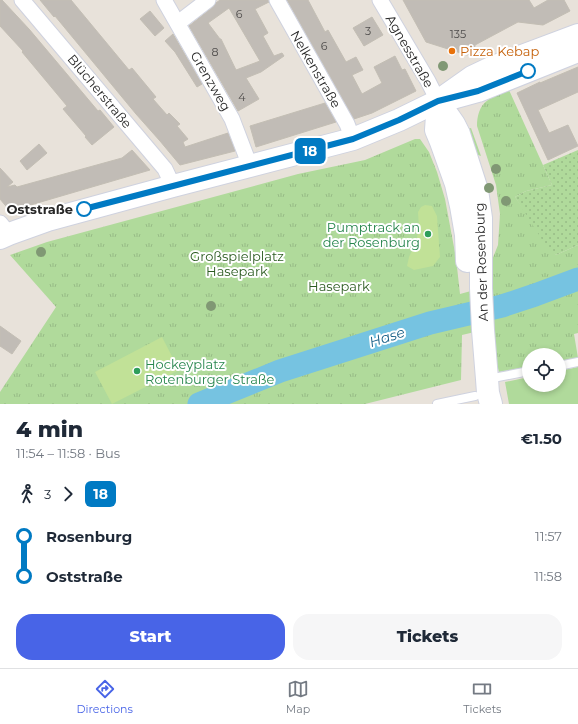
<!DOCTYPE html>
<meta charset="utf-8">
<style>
body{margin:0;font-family:Montserrat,sans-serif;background:#f6f6f7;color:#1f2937;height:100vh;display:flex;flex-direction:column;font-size:15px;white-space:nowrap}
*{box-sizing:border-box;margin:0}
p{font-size:13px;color:#747a83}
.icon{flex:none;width:22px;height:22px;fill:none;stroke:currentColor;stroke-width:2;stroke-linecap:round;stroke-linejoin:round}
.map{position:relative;height:404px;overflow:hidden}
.side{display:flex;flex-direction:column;background:#fff;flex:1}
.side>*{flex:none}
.badge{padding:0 8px;border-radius:6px;font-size:14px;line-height:26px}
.controls{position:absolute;left:522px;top:348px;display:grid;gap:8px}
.controls a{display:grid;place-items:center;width:44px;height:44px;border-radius:50%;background:#fff;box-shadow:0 2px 6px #0003;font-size:20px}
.map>.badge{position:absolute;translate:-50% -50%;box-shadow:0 0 0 2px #fff}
.legs{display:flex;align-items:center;gap:6px;height:44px;padding:0 16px;font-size:13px}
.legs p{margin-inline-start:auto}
.summary{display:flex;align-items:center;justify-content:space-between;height:68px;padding:0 16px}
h1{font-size:22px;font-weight:800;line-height:30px}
.action{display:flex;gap:8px;margin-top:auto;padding:8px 16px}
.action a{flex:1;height:46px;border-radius:16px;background:#4864e7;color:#fff;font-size:16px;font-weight:800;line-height:46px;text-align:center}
.action a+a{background:#f6f6f7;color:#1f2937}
ul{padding:0 16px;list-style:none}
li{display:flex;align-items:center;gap:14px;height:40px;font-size:15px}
li i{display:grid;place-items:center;width:6px;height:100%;margin:0 5px;background:currentColor}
li i::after{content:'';width:10px;height:10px;margin:-5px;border:3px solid;border-radius:50%;background:#fff}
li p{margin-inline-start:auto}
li:first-child i{background:linear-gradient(#0000 50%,currentColor 0)}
li:last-child i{background:linear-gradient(currentColor 50%,#0000 0)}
.dock{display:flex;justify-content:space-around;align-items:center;height:56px;border-top:1px solid #e0e1e3;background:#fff;font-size:11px;color:#747a83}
.dock a{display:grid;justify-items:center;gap:2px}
.dock .active{color:#4864e7}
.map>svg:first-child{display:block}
</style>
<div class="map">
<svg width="578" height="404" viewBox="0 0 578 404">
<defs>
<pattern id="park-tufts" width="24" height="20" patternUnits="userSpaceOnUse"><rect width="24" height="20" fill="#b0da9b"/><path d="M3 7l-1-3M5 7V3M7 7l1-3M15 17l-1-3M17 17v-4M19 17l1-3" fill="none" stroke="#97bb86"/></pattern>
<pattern id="garden-dots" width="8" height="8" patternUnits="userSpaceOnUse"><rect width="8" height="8" fill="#b0da9b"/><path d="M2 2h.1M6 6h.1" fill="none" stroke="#97bb86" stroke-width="1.8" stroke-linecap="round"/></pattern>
</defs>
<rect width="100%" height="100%" fill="#e8e2da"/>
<!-- grass -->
<g fill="#b0da9b">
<path d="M471 128 481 156 475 154 467 129Z"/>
<path d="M578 367V404H509L505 382 529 377V385H559V371Z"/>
</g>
<!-- park -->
<path fill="url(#park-tufts)" d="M509 90 552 185 526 191 515 197 556 255 578 245V333L574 334 578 358 559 361V355H529V367L499 372 492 345 483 330 462 335 461 380 365 404H0V392L56 307 10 255 47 242 298 174 365 160 415 139H420L429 152 437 172 445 199 456 258 460 294 489 286 490 265 498 245 500 214 496 185 477 126C477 117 479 106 488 100 493 95 503 93 509 90Z"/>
<!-- garden -->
<path fill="url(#garden-dots)" d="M578 150V245L556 255 546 246 515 197 526 191 552 185 543 165Z"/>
<!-- pitch -->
<g fill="#c1e197">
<path d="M425 205 432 206 437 216 440 257 433 266 414 270 407 266 409 257 416 242 419 227 418 212 421 207Z"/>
<path d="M162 337 179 370 112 404 95 372Z"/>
</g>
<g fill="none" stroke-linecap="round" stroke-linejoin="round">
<!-- river -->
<path stroke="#76c3e1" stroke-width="23" d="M199 404 280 371 430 323 502 306 535 295 578 279"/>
</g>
<!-- building -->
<g fill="#c1bcb6" stroke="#c3beb4" fill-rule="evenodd">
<path d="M0 0H2L29 29 98 111 100 110 114 127 92 145 85 137 86 136 63 109 67 106 22 52 23 51 0 26Z"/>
<path d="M40 0H71L129 70 132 68 156 97 153 99 167 115 169 113 180 124 177 126 188 139 183 142 185 147 228 133 235 151 180 165 160 141 136 114 55 16 54 17Z"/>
<path d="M220 0H268L269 2 255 9 268 33 263 36 274 56 282 53 284 56 261 72 246 78 259 99 238 111 189 26 213 7 216 3ZM229 8 260 61 236 70 221 39H220L208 23Z"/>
<path d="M287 0H308L325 32 328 30 346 62 356 57 363 70 352 75 362 94 382 83 374 67 395 56 402 70 405 69 416 91 372 113 354 119Z"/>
<path d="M403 0H529L534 8 548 0H564L570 11 543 25 518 22 475 45 474 52 467 55 426 42Z"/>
<path d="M150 11 164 28 155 36 140 19Z"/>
<path d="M372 17 383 35 364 46 353 28Z"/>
<path d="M173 34 202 84 197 87 175 52 165 41Z"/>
<path d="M578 67V92L538 110 549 133 568 125 578 146 548 160 517 93 540 82V83Z"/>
<path d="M325 103 336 122 256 147 250 126Z"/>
<path d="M39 144 47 153 27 170 20 161Z"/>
<path d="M132 150 150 170 10 211 0 199V168L13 182 7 187 15 185 17 187 122 158Z"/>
<path d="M0 326 21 341 12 354 0 346Z"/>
</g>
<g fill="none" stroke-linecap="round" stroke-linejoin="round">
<defs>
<g id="lane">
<path d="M559 366 578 362"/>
<path d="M488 379 529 371"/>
<path d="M437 404 475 396"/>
</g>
<g id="street">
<path d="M22 0 165 169 173 186"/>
<path d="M164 0 232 119 250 166"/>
<path d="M277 0 347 124 353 139"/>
<path d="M380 0 428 81 438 101"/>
<path d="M178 23 208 0"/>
<path d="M0 223 9 234"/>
</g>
<g id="secondary">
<path d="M449 99 478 91 578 51"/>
<path d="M438 101 454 124 459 134 477 190 481 218V288L483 330 487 379 488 393 491 404"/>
<path d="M438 101 436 130 441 142 456 184 461 206 466 235 467 261"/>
<path d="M0 238 9 234 48 220 173 186 353 139 399 120 438 101 472 77 493 67 578 35"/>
</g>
</defs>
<!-- lane casing -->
<use href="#lane" stroke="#cfd2df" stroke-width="10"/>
<!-- street casing -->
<use href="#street" stroke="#cfd2df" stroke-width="17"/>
<!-- secondary casing -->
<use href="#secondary" stroke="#cfd2df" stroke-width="24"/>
<!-- lane -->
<use href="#lane" stroke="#fff" stroke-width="8"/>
<!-- street -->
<use href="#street" stroke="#fff" stroke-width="15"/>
<!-- secondary -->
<use href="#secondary" stroke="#fff" stroke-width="22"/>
</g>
<!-- trees -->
<g fill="#809874">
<circle cx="443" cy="66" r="5"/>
<circle cx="496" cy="169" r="5"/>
<circle cx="489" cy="188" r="5"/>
<circle cx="506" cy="201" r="5"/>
<circle cx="41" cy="252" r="5"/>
<circle cx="211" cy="306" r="5"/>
</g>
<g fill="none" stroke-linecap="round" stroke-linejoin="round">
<defs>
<path id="line-1" d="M84 209 173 186 353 139 399 120 438 101 478 91 528 71"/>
</defs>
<!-- line-1 casing -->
<use href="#line-1" stroke="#fff" stroke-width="9"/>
<!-- line-1 -->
<use href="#line-1" stroke="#007ac3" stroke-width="6"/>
</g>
<!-- markers -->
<circle fill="#e8710a" stroke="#fff" stroke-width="1.5" cx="452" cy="51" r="4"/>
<g fill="#fff" stroke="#007ac3" stroke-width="2">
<circle cx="528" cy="71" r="7"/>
<circle cx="84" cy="209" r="7"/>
</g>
<g fill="#2e9e5b" stroke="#fff" stroke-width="1.5">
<circle cx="428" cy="234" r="4"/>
<circle cx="137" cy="371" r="4"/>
</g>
<g text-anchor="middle" stroke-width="4" stroke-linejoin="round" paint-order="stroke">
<!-- number labels -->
<g font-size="11" fill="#4e4c4b">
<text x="239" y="18">6</text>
<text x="368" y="35">3</text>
<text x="458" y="38">135</text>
<text x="324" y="50">6</text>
<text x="215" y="56">8</text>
<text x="242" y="101">4</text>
</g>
<!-- street labels -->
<g font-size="13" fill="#272727" stroke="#fff">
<text transform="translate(410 51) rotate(60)" y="5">Agnesstraße</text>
<text transform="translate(316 69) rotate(60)" y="5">Nelkenstraße</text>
<text transform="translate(211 81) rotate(60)" y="5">Grenzweg</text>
<text transform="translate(100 91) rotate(50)" y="5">Blücherstraße</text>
<text transform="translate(481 262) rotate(-92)" y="5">An der Rosenburg</text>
</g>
<!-- food labels -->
<g font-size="13" fill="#c56008" stroke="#fff" text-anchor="start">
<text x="460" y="56">Pizza Kebap</text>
</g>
<!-- stop labels -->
<g font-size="13" font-weight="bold" fill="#272727" stroke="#fff" text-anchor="end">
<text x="73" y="214">Oststraße</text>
</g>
<!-- leisure labels -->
<g font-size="13" fill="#27864d" stroke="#fff" text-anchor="end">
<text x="420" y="232">Pumptrack an<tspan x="420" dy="15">der Rosenburg</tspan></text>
<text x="145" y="369" text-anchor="start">Hockeyplatz<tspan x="145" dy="15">Rotenburger Straße</tspan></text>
</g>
<!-- park labels -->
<g font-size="13" fill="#2b5b20" stroke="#fff">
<text x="237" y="261">Großspielplatz<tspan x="237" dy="15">Hasepark</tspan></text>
<text x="339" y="291">Hasepark</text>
</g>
<!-- water labels -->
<g font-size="14" font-style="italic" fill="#1a6188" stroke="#fff">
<text transform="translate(387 337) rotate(-18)" y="5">Hase</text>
</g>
</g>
</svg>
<div class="controls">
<a><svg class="icon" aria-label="locate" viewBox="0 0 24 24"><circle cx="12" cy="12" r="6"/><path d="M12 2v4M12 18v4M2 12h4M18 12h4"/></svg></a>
</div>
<b class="badge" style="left:310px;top:151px;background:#007ac3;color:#fff">18</b>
</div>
<section class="side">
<div class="summary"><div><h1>4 min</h1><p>11:54 – 11:58 · Bus</p></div><b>€1.50</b></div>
<div class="legs"><svg class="icon" aria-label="walk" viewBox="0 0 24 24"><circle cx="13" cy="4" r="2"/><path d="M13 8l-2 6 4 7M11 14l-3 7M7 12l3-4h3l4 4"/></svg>3<svg class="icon" aria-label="forward" viewBox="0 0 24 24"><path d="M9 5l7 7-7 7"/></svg><b class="badge" style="background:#007ac3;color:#fff">18</b></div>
<ul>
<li><i style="color:#007ac3"></i><b>Rosenburg</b><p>11:57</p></li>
<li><i style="color:#007ac3"></i><b>Oststraße</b><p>11:58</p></li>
</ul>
<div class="action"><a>Start</a><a>Tickets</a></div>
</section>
<nav class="dock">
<a class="active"><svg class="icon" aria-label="directions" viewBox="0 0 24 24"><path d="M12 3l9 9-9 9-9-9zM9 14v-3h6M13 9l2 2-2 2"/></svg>Directions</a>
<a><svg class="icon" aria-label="map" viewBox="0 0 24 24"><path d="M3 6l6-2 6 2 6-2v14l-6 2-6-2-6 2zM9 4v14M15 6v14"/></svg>Map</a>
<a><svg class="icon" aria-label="tickets" viewBox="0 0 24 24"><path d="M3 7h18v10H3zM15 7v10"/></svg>Tickets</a>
</nav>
